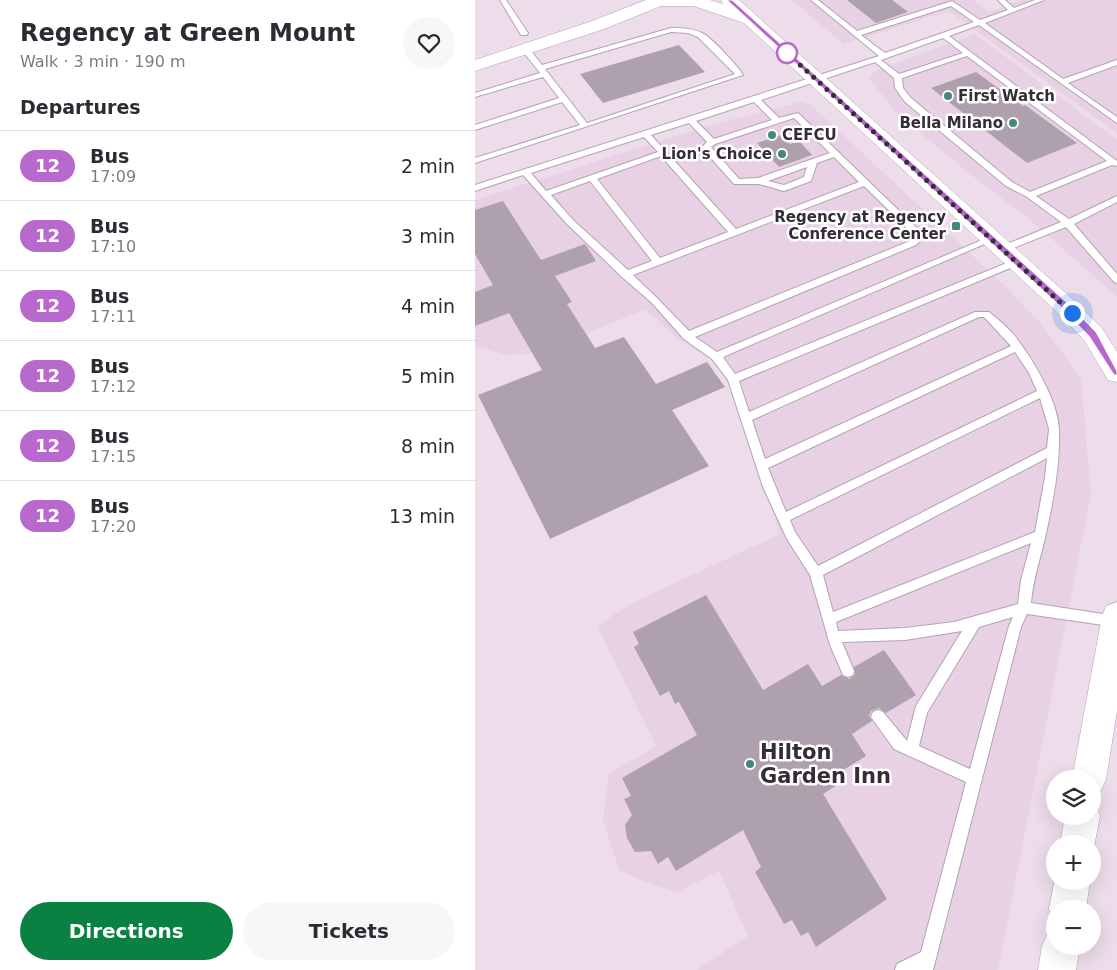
<!DOCTYPE html>
<meta charset="utf-8">
<style>
body{margin:0;font-family:"DejaVu Sans",sans-serif;background:#f7f7f7;color:#2b2b33;height:100vh;display:flex;flex-direction:column;font-size:19px;white-space:nowrap}
*{box-sizing:border-box;margin:0}
p{font-size:16px;color:#7c7c81}
.icon{flex:none;width:28px;height:28px;fill:none;stroke:currentColor;stroke-width:2;stroke-linecap:round;stroke-linejoin:round}
.map{position:relative;flex:1;overflow:hidden}
.side{display:flex;flex-direction:column;background:#fff;width:475px}
.side>*{flex:none}
.badge{padding:0 10px;border-radius:16px;font-size:18px;line-height:32px}
.tools{position:absolute;left:571px;top:770px;display:grid;gap:10px}
.tools a{display:grid;place-items:center;width:55px;height:55px;border-radius:50%;background:#fff;box-shadow:0 5px 20px #0002;font-size:25px}
.you{position:absolute;width:25px;height:25px;margin:-12px;border:4px solid #fff;border-radius:50%;background:#1a73e8;box-shadow:0 0 0 8px #1a73e833}
.map>.badge{position:absolute;translate:-50% -50%;box-shadow:0 0 0 2px #fff}
h2{padding:0 20px;font-size:19px;line-height:45px}
.round{display:grid;place-items:center;flex:none;width:52px;height:52px;border-radius:26px;background:#f7f7f7}
.head{display:flex;align-items:center;justify-content:space-between;height:85px;padding:0 20px}
h1{font-size:24px;font-weight:700;line-height:38px}
.button{display:flex;gap:10px;margin-top:auto;padding:10px 20px}
.button a{flex:1;height:58px;border-radius:30px;background:#0b8043;color:#fff;font-size:20px;font-weight:700;line-height:58px;text-align:center}
.button a+a{background:#f7f7f7;color:#2b2b33}
ul{padding:0;list-style:none}
li{display:flex;align-items:center;gap:15px;height:70px;padding:0 20px;border-top:1px solid #e1e1e2}
li div{flex:1}
li b{display:block;font-size:19px}
li em{font-style:normal}
li .badge{min-width:55px;font-weight:700;text-align:center}
main{display:flex;flex:1;min-height:0}
.map>svg:first-child{display:block}
</style>
<main>
<section class="side">
<div class="head"><div><h1>Regency at Green Mount</h1><p>Walk · 3 min · 190 m</p></div><a class="round"><svg class="icon" aria-label="heart" viewBox="0 0 24 24"><path d="M12 20l-8-8c-3-5 5-10 8-4 3-6 11-1 8 4z"/></svg></a></div>
<h2>Departures</h2>
<ul>
<li><span class="badge" style="background:#b869cd;color:#fff">12</span><div><b>Bus</b><p>17:09</p></div><em>2 min</em></li>
<li><span class="badge" style="background:#b869cd;color:#fff">12</span><div><b>Bus</b><p>17:10</p></div><em>3 min</em></li>
<li><span class="badge" style="background:#b869cd;color:#fff">12</span><div><b>Bus</b><p>17:11</p></div><em>4 min</em></li>
<li><span class="badge" style="background:#b869cd;color:#fff">12</span><div><b>Bus</b><p>17:12</p></div><em>5 min</em></li>
<li><span class="badge" style="background:#b869cd;color:#fff">12</span><div><b>Bus</b><p>17:15</p></div><em>8 min</em></li>
<li><span class="badge" style="background:#b869cd;color:#fff">12</span><div><b>Bus</b><p>17:20</p></div><em>13 min</em></li>
</ul>
<div class="button"><a>Directions</a><a>Tickets</a></div>
</section>
<div class="map">
<svg width="642" height="970" viewBox="0 0 642 970">
<rect width="100%" height="100%" fill="#eddcea"/>
<!-- built -->
<g fill="#e8d1e5">
<path d="M317 0H498L514 12 547 0H642V133L474 11 369 44Z"/>
<path d="M500 34 642 140V297L552 217 491 171 420 111 394 78 400 71Z"/>
<path d="M326 102 336 105 530 286 563 320 606 378 616 494 523 970H222L273 936 244 871 202 892 175 884 144 870 128 820 134 774 181 746 122 626 157 603 305 534 254 384 237 360 205 341 170 309 66 353 31 355 0 346V200L239 124Z"/>
</g>
<!-- building -->
<g fill="#afa0ad">
<path d="M372 0H417L433 12 401 23Z"/>
<path d="M204 45 230 72 128 103 105 74Z"/>
<path d="M501 72 548 106 550 105 602 143 552 163 456 88Z"/>
<path d="M306 135 315 144 324 141 337 155 304 167 282 143Z"/>
<path d="M28 201 66 260 110 244 121 261 80 276 97 302 92 304 120 348 149 337 181 384 232 362 250 387 197 410 234 466 75 539 3 395 67 370 34 313 0 326V292L18 285 0 254V210Z"/>
<path d="M231 595 288 690 333 664 347 686 366 675 374 679 380 675 379 667 409 650 441 695 411 713 404 708 396 711 394 716 397 721 377 734 391 756 365 772 370 780 348 794 412 899 341 947 333 932 326 936 317 920 309 924 280 872 286 867 268 830 201 871 193 857 183 864 176 851 160 852 152 838 150 825 157 815 149 799 156 796 147 778 222 735 204 702 200 704 194 691 185 696 159 647 164 644 158 632Z"/>
</g>
<g fill="none" stroke-linecap="round" stroke-linejoin="round">
<defs>
<g id="service">
<path d="M25 0H31L53 33 52 35H46Z"/>
<path d="M336 0H343L382 31 477 1 505 20 533 10 523 0H530L539 8 560 0H569L510 23 588 79 642 60V65L593 83 642 117V123L504 25 474 36 642 161V166L637 165 561 196 594 219 642 196V202L599 224 642 274V283L639 282 591 227 531 251H525V247L586 222 552 197 531 186 430 102 420 88 419 78 400 62 286 100 304 118 323 113 448 234V238L441 245 220 337 242 352 514 237H520L521 239 248 357 260 374 539 260H545L547 262 545 264 264 381 274 412 500 312H514C523 319 532 327 539 335 557 358 584 402 584 431 585 463 579 497 572 529 567 554 558 578 556 603L641 616 642 627 552 614 546 627 458 970H420L422 964 446 952 491 782 419 749 396 717 398 712 403 710 408 712 432 741 441 706 487 631 430 640 367 642 379 671 378 675 373 677 368 675 355 645 335 575 312 539 288 487 253 380 237 359 209 339 176 302 147 277 92 224 48 175 0 191V185L404 56ZM476 6 499 22 410 53 386 35ZM468 38 488 53 424 74 406 60ZM492 56 632 161 555 192 537 182 436 98 428 88 427 78ZM279 102 297 120 239 139 221 121ZM319 118 355 153 283 178 264 179 236 147 240 144ZM214 123 232 142 227 147 228 149 259 184H284L309 191 312 190 336 181 342 163 359 157 384 182 261 229 176 135ZM169 137 183 152 71 191 56 173ZM186 156 253 232 185 258 122 179ZM332 167 329 177 309 185 293 181ZM115 181 177 261 153 270 98 220 76 195ZM389 186 440 236 435 241 214 331 182 298 158 275ZM504 317H509L536 346 290 459 277 420ZM540 352 554 373 562 391 311 512 293 468ZM565 398 574 429 572 448 343 566 320 532 315 520ZM572 458 570 477 560 532 358 612 348 575ZM556 543 546 580 543 604 479 622 430 628 363 631 361 622ZM538 617 534 626 495 769 444 746 452 713 504 627Z"/>
<path d="M196 28C206 28 217 28 227 33 236 37 263 66 268 75L0 163V158L105 125 87 102 0 130V125L84 98 68 77 0 97V93L65 73 46 49 47 47H53L67 65ZM196 32 213 33 223 37 260 74 112 123 70 69Z"/>
</g>
<g id="tertiary">
<path d="M171 0H235L248 4 246 0H264L595 297 627 328 642 352V382L633 380 609 340 579 309 269 23 219 6H186L129 29 0 71V60L117 21Z"/>
<path d="M642 602V711L631 779 626 791 618 795V779H597L627 616 631 606Z"/>
<path d="M618 802 620 804 625 816 618 852V844H585L590 816H618Z"/>
<path d="M580 878V881H615L611 909H580V923L574 909Z"/>
<path d="M580 930V946H605L601 970H563L567 946 573 933Z"/>
</g>
</defs>
<!-- service casing -->
<use href="#service" stroke="#b3a3b1" stroke-width="2"/>
<!-- tertiary casing -->
<use href="#tertiary" stroke="#b3a3b1" stroke-width="1"/>
<!-- service -->
<use href="#service" fill="#fff" fill-rule="evenodd"/>
<!-- tertiary -->
<use href="#tertiary" fill="#fff" fill-rule="evenodd"/>
</g>
<!-- line -->
<path fill="#b869cd" stroke="#fff" d="M252 0H257L590 301 621 332 642 371V375H639L614 336 584 305Z"/>
<g fill="none" stroke-linecap="round" stroke-linejoin="round">
<!-- walk -->
<path stroke="#342e34" stroke-width="5" stroke-dasharray="0 9" d="M312 53 597 313"/>
</g>
<!-- markers -->
<circle fill="#fff" stroke="#b869cd" stroke-width="2.5" cx="312" cy="53" r="10"/>
<g fill="#44877b" stroke="#fff" stroke-width="2">
<circle cx="473" cy="96" r="5"/>
<circle cx="538" cy="123" r="5"/>
<circle cx="297" cy="135" r="5"/>
<circle cx="307" cy="154" r="5"/>
<rect x="476" y="221" width="10" height="10" rx="2.5"/>
<circle cx="275" cy="764" r="5"/>
</g>
<g text-anchor="middle" stroke-width="5" stroke-linejoin="round" paint-order="stroke">
<!-- far-poi labels -->
<g font-size="15" font-weight="bold" fill="#342e34" stroke="#fff" text-anchor="end">
<text x="483" y="101" text-anchor="start">First Watch</text>
<text x="528" y="128">Bella Milano</text>
<text x="307" y="140" text-anchor="start">CEFCU</text>
<text x="297" y="159">Lion's Choice</text>
<text x="471" y="222">Regency at Regency<tspan x="471" dy="17">Conference Center</tspan></text>
</g>
<!-- near-poi labels -->
<g font-size="21" font-weight="bold" fill="#342e34" stroke="#fff" text-anchor="start">
<text x="285" y="759">Hilton<tspan x="285" dy="24">Garden Inn</tspan></text>
</g>
</g>
</svg>
<div class="tools">
<a><svg class="icon" aria-label="layers" viewBox="0 0 24 24"><path d="M12 4l9 5-9 5-9-5zM3 14l9 5 9-5"/></svg></a>
<a>+</a>
<a>−</a>
</div>
<div class="you" style="left:597px;top:313px"></div>
</div>
</main>
